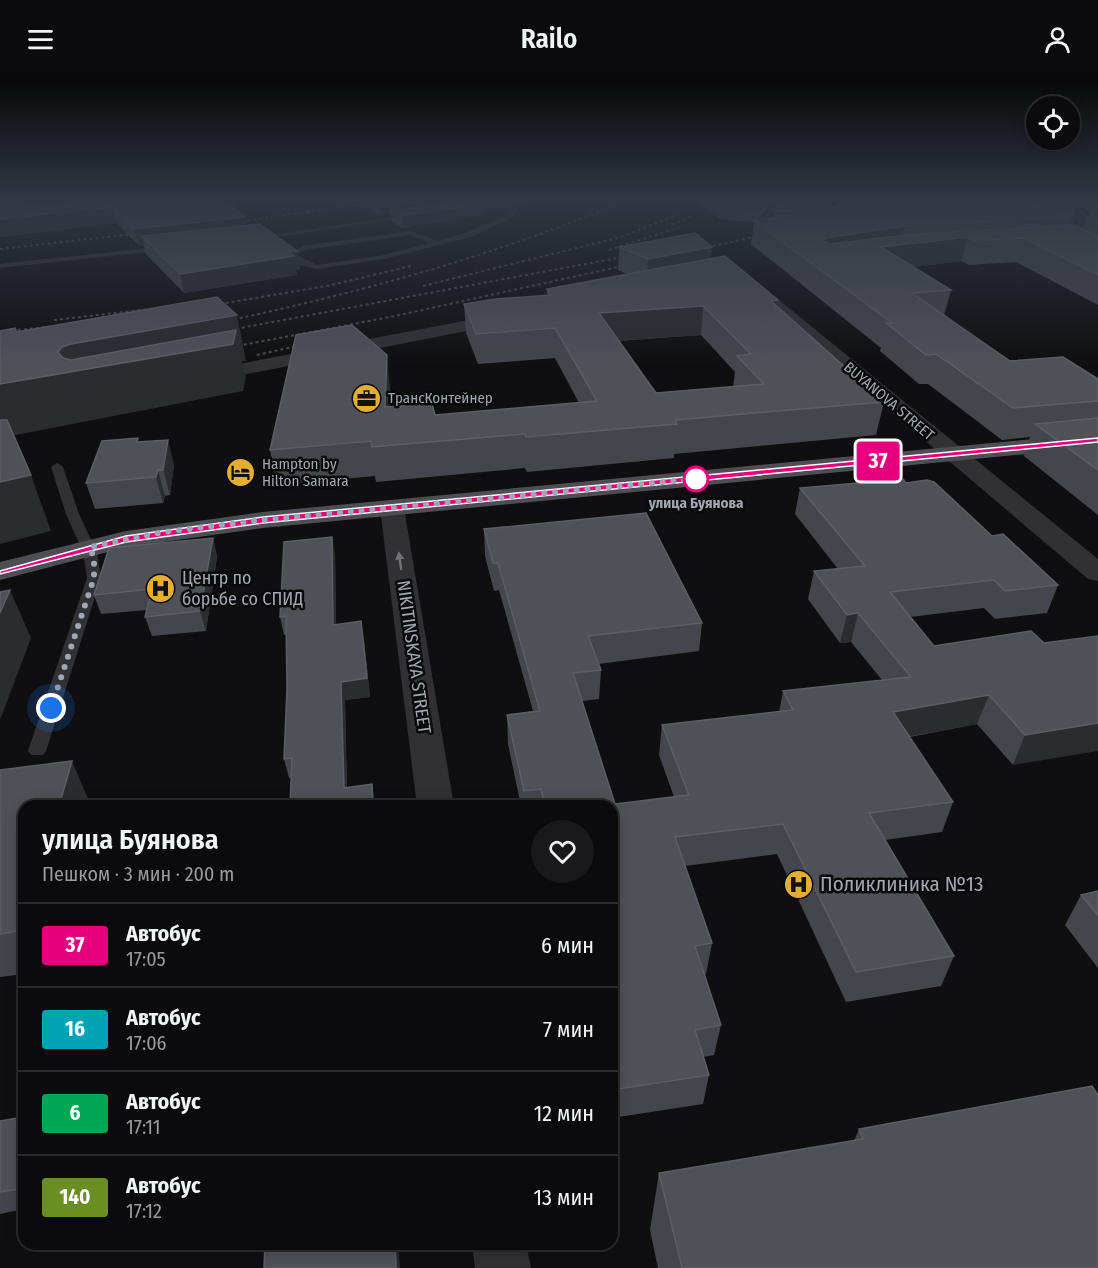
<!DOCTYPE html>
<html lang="ru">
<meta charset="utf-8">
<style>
body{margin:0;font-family:"Fira Sans Condensed",sans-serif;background:#19191b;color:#f1f3f6;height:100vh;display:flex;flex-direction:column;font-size:22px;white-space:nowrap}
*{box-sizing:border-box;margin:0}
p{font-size:20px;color:#9a9b9d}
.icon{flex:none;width:33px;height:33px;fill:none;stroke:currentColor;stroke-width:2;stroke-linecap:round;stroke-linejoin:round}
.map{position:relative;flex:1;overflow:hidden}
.drawer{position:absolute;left:18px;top:722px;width:600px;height:450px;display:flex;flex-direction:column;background:#0b0b0d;border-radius:18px;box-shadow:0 3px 15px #0003,0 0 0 2px #2b2b2e}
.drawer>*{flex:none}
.badge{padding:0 12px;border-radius:4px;font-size:21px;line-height:39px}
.buttons{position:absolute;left:1026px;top:18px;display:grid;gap:12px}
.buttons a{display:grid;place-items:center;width:54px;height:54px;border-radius:50%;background:#0b0b0d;box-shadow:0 3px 15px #0003,0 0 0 2px #2b2b2e;font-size:30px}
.you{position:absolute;width:30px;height:30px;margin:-15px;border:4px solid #fff;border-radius:50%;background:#1a73e8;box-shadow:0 0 0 9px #1a73e833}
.map>.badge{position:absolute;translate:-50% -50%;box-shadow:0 0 0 3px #fff}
.round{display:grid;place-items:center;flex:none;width:63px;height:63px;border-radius:32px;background:#19191b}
.head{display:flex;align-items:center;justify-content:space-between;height:102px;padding:0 24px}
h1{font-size:28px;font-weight:600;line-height:45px}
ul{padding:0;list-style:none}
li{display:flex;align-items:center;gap:18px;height:84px;padding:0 24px;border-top:2px solid #2b2b2e}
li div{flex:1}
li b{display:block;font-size:22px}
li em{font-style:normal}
li .badge{min-width:66px;font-weight:700;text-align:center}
header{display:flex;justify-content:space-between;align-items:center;height:78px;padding:0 24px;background:#0b0b0d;font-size:27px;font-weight:600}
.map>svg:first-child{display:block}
</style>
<header><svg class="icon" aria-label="menu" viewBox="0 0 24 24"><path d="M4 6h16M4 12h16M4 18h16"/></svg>Railo<svg class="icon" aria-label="person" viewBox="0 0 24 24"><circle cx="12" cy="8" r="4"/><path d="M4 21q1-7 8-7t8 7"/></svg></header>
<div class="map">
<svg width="1098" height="1190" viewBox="0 0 1098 1190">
<rect width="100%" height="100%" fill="#0f0f11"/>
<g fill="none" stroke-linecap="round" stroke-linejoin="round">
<!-- lane -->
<g fill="#313135" fill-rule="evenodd">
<path d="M534 120H548L521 127 512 139 471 159 384 181 317 191 300 187 288 177 303 168 411 153 438 163 465 155 508 137 514 127 462 131 460 128ZM410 157 430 165 384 177 317 187 297 177 305 172Z"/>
<path d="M779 120H786L767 141 783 143V145L760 144Z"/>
<path d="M824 120H830L828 130 834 145H825L828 143 821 130Z"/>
<path d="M413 136 415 139 255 162 251 160Z"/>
<path d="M169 168 166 172 0 190V186Z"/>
<path d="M57 385 63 389 79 436 97 474 101 500 46 673 43 677H31L28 673 87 500 83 474 66 436 51 389Z"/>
</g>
<!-- street -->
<g fill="#313135" fill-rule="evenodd">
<path d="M1056 120H1069L1092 141 1090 149 1076 164 1098 175V185L1062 166C1064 155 1075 152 1078 142Z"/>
<path d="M763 212 769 214 1098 481V503L1088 501 757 220 755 217 757 214Z"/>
<path d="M506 235 515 240 512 244 202 305 192 299 202 293Z"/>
<path d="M392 423 401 425 404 430 454 728H417L380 430 383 425Z"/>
<path d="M472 1166H526L531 1190H475Z"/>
</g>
<!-- primary -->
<path fill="#4d4e54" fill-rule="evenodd" d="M1098 355V369L263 450 127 469 0 502V484L126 453 263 434Z"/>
<!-- rail -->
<g stroke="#4a4b50" stroke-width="2" stroke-dasharray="3 3" stroke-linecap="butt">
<path d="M229 145 404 120"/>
<path d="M672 147 692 138"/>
<path d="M0 171 143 155"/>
<path d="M609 172 683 148"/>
<path d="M695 172 768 156"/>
<path d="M423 208 621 159 679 136"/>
<path d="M208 228 327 208 411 188"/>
<path d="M54 242 167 229"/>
<path d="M222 244C363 214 500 176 633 120"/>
<path d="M224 253 634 177"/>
<path d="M0 254 66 247"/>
<path d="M232 269 395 238 627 187"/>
<path d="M257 277 310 265"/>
</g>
</g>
<!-- wall -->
<g fill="#45464c" fill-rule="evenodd">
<path d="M0 120H223L247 147 300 192H296L297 197 184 215 146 176 144 168H139L117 145 0 159Z"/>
<path d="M353 120H455L456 123 485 137 402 150 392 144 391 135 380 137Z"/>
<path d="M694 120H777L761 142 777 139H773L774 132 822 130 836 128 838 120H1098V227L1016 184 969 187 961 183 913 189 951 212 944 238 1010 283 1098 301V437L1024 378 1030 359 1002 362 928 306H919L880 273 881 270 751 166 754 145 720 141ZM1080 127 1091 137 1087 140 1083 152 1072 147 1075 143Z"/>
<path d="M619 169 711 181 777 228 884 324 876 357 674 376V380L527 394 525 390 376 404 375 398 277 407 270 372 390 309V329L435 337 579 325 555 280 478 286 466 255 464 226 547 217V211L627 196 618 192ZM701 257 735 294 733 309 656 315 618 263Z"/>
<path d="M140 364 174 387 170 417 165 418 163 425 95 431 86 405Z"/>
<path d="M906 405 992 458 1058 507 1047 535 995 541 984 530 910 539 934 568 1044 565 1098 558 1013 687 977 646 910 659 953 724 942 754 885 762 954 878 941 908 846 924 777 776 685 788 712 865 706 896H704L721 947 714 977 703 979 709 997 703 1026 612 1040V728H521L508 666 507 637 533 633 499 512 494 513 485 478 484 451 702 545 699 573 598 586 601 592 599 621 582 623 615 726 674 719 659 677 662 647 779 634 783 613 882 602 851 564 840 565 808 521 814 493 838 491 795 436 800 410Z"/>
<path d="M213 460 217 479 206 553 152 558 145 539 147 532 101 536 94 517Z"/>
<path d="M335 476 336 547 364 562 370 619 345 622 347 710 372 706 375 728H290L291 700H289L284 681 287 611 286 557H284L280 539Z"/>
<path d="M0 692 89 723 88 728H24V896L0 899Z"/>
<path d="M1098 813V890L1065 847 1081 817Z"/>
<path d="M24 1039V1131L0 1136V1043Z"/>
<path d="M859 1051 1098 1190H658L650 1152 659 1095 854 1063Z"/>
</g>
<!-- shaded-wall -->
<g fill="#2b2c30">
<path d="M8 120H156L0 138V121Z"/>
<path d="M443 120H455L456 126 391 133V135L380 137 379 129Z"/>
<path d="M773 120H777L758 145 759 138Z"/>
<path d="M1082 121 1075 143 1069 151 1076 128Z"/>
<path d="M485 126V137L402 150 401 138Z"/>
<path d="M112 129 117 145 0 159V141Z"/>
<path d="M245 139 248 155 142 158 144 168H139L134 151Z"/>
<path d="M905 148 901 167 968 159 961 183 876 194 821 184 823 163 825 160Z"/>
<path d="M712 169 710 193 647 205 648 181Z"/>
<path d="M297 173 300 192H296L297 197 184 215 180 196Z"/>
<path d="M778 222 774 251 771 223Z"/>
<path d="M703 228 701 257 598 264 599 235Z"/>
<path d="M237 237 246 283H242L246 299 243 313 0 360V306L58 274 62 269 71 266Z"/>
<path d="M387 277 390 309 389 363 385 329Z"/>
<path d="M168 362 174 387 170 417 163 392Z"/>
<path d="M158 392 165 418 163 425 156 399Z"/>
<path d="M31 397 51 453 0 466V404Z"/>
<path d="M332 459 335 476 336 565 333 547Z"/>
<path d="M213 460 217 479 206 553 200 533Z"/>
<path d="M10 512 31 560 0 642V535Z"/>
<path d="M858 535 851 564 840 565 847 537Z"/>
<path d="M361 543 364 562 370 619 345 622 347 728 344 710 341 604Z"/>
<path d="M989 617 977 646 884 663 893 634Z"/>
<path d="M1098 645V673L1013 687 1025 657Z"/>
<path d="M72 683 89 723 88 728H59Z"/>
<path d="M372 706 375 728H373Z"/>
<path d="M395 1166H398L400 1190H396Z"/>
</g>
<!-- building -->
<g fill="#4f5157" stroke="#5c5e65" stroke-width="1.5" fill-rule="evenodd">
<path d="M114 120H223L245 139 134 151 112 129 0 141V131Z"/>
<path d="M365 120H443L379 129Z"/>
<path d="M703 120H773L759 138 720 134Z"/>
<path d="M784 120H823L822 130 811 133 774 132Z"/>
<path d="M839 120H913L1014 123 1071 135 1068 139 905 148 825 160 823 163 830 166 905 157 1073 147 1098 158V197L1023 160 975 163 968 159 881 169 951 212 912 215 1010 283 1063 279 1098 301V323L1013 330 936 276 926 277 886 245H892L754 143 838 128 840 122Z"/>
<path d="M1038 120H1082V121L1076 128Z"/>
<path d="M473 121 485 126 401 138 391 133 462 122Z"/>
<path d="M1098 129V145L1087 140Z"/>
<path d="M260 146 297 173 289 174 294 178 180 196 142 158Z"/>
<path d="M695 155 712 169 648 181 619 169Z"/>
<path d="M725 178 778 222 771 223 884 324 675 342 677 346 526 359 525 356 372 369 371 363 270 372 296 257 352 247 387 277 385 329 432 326 435 337 597 323 555 250 476 256 464 226 496 221 551 217 547 211ZM703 228 751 276 737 278 764 306 656 315 599 235Z"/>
<path d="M217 219 237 237 71 266 62 269 58 274 63 280 71 282 236 252 233 266 0 306V253L15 250 17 254Z"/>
<path d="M1098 340V392L1035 346Z"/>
<path d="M0 342H7L31 397 0 404Z"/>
<path d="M138 360 137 364 168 362 163 392H158L156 399 86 405 102 363Z"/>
<path d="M903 401 906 405 927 402 934 404 992 458 1003 456 1058 507 1005 513 994 502 890 514 934 568 1031 553 1044 565 1098 558V645L1025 657 989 617 893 634 953 724 869 735 954 878 856 894 783 746 675 759 712 865 695 868 721 947 695 952 709 997 612 1012V728H545L541 711 524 713 507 637 540 633 498 485H493L484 451 646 435 702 545 588 558 601 592 573 595 615 726 689 717 662 647 793 632 783 613 911 599 858 535 847 537 814 493 865 488 800 410Z"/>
<path d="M332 459 333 547 361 543 367 600 341 604 344 710 372 706 373 728H290L292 680 284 681 287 611 286 538 280 539 284 464Z"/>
<path d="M213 460 200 533 145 539 152 511 94 517 109 470Z"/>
<path d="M10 512 0 535V514Z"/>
<path d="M72 683 59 728H24V849L23 852 0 856V692Z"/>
<path d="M1098 813V837L1081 817Z"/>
<path d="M1092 1008 1098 1017V1190H682L659 1095 863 1061 859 1051Z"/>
<path d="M24 1039V1110L0 1114V1043Z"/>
<path d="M265 1166H395L396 1190H264Z"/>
</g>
<!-- one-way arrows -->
<defs><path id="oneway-solid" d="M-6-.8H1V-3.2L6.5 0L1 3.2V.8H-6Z" transform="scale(1.5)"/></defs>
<use fill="#6f7179" href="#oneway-solid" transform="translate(400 483) rotate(-98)"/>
<!-- sky -->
<linearGradient id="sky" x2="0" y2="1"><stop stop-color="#080809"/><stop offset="0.42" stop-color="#313743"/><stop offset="1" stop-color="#313743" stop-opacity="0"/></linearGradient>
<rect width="1098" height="287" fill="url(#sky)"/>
<!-- line -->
<path fill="#e6007e" stroke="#fff" stroke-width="1.5" d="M1098 360V364L263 445 126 464 0 496V493L126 458 263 439Z"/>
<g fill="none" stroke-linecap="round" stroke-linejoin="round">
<!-- walk -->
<path stroke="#a1a6b1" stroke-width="6" stroke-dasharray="0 10.8" d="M51 630 94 500V481L90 469 164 454 263 442 696 401"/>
</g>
<!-- icons -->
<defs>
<symbol id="office-disc" viewBox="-11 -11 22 22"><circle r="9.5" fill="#e5ad33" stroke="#0a0a0c"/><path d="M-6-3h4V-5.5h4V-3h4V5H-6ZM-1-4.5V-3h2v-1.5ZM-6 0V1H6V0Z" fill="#111"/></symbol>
<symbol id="hotel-disc" viewBox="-11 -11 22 22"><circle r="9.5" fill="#e5ad33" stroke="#0a0a0c"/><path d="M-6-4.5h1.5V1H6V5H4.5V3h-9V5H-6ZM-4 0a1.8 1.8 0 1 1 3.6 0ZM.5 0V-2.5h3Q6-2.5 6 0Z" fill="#111"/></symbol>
<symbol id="hospital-disc" viewBox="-11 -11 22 22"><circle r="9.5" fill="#e5ad33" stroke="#0a0a0c"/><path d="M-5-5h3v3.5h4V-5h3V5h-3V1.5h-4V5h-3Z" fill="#111"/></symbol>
</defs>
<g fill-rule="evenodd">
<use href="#office-disc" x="350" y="304" width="33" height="33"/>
<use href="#hotel-disc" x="224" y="378" width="33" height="33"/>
<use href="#hospital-disc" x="144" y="494" width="33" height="33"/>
<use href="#hospital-disc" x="782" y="790" width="33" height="33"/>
</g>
<!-- markers -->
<circle fill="#fff" stroke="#e6007e" stroke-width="3" cx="696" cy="401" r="12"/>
<g text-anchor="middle" stroke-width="5" stroke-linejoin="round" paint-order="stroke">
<!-- far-poi labels -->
<g font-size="15" fill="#a1a6b1" stroke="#0a0a0c" text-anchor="start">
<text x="388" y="325">ТрансКонтейнер</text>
<text x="262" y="391">Hampton by<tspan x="262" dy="17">Hilton Samara</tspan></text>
</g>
<!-- far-street labels -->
<g font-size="15" fill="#a1a6b1" stroke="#0a0a0c">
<text transform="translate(889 323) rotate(40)" y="5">BUYANOVA STREET</text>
</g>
<!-- far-stop labels -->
<g font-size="15" font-weight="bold" fill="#a1a6b1" stroke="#0a0a0c">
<text x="696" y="430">улица Буянова</text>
</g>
<!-- poi labels -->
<g font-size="18" fill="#a1a6b1" stroke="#0a0a0c" text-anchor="start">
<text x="182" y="506">Центр по<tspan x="182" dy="21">борьбе со СПИД</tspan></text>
</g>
<!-- street labels -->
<g font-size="18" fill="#a1a6b1" stroke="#0a0a0c">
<text transform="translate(414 579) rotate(82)" y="6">NIKITINSKAYA STREET</text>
</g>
<!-- near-poi labels -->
<g font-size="21" fill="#a1a6b1" stroke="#0a0a0c" text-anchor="start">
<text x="820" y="813">Поликлиника №13</text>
</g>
</g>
</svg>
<div class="buttons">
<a><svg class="icon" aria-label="locate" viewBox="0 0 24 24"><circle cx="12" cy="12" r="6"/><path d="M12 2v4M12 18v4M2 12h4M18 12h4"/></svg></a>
</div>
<div class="you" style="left:51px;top:630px"></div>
<b class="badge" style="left:878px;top:383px;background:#e6007e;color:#fff">37</b>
<section class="drawer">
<div class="head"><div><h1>улица Буянова</h1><p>Пешком · 3 мин · 200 m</p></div><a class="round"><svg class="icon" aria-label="heart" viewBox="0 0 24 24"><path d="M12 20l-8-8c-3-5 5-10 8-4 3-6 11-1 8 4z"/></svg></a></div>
<ul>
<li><span class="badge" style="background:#e6007e;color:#fff">37</span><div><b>Автобус</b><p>17:05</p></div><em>6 мин</em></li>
<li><span class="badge" style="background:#00a3b4;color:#fff">16</span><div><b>Автобус</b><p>17:06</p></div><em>7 мин</em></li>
<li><span class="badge" style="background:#00a651;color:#fff">6</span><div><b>Автобус</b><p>17:11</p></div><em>12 мин</em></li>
<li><span class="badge" style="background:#6b8e23;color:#fff">140</span><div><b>Автобус</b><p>17:12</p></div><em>13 мин</em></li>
</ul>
</section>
</div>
